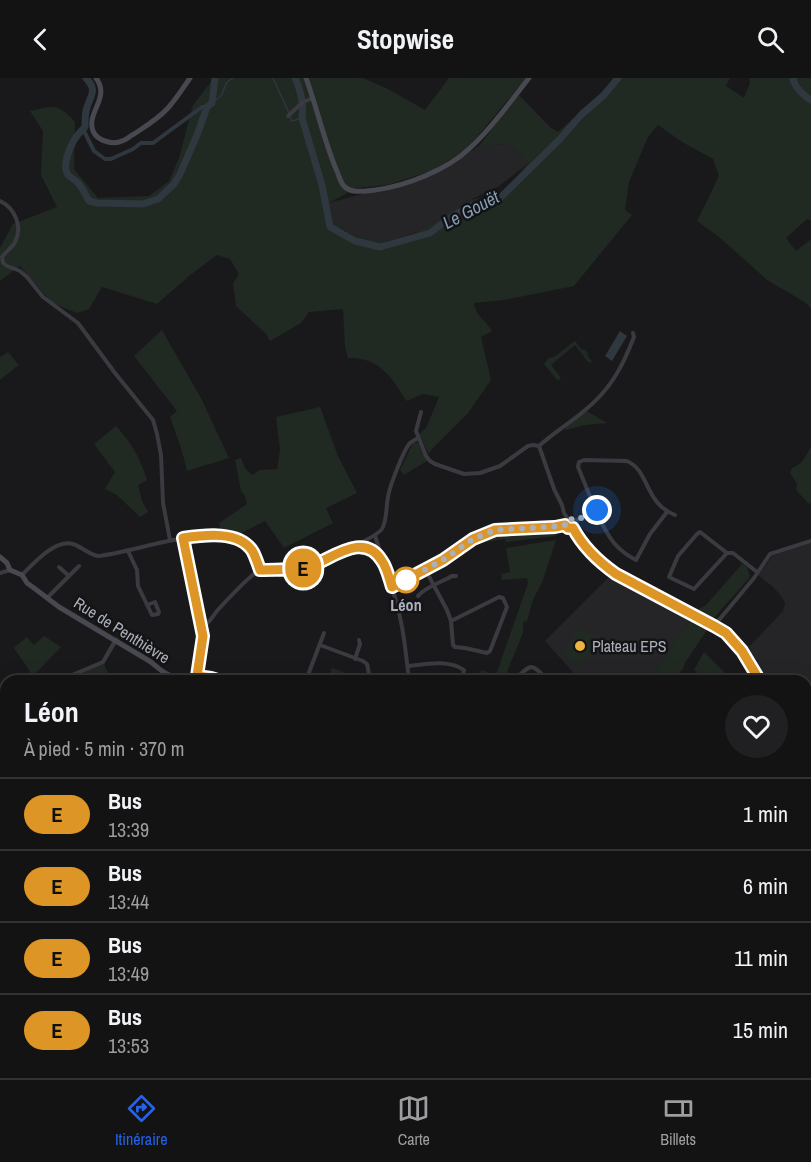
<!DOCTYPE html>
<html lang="fr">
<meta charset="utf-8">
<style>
body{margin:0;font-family:"Archivo Narrow",sans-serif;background:#202022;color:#f1f3f6;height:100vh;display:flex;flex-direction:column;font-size:22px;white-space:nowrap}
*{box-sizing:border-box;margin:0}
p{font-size:20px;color:#9d9ea0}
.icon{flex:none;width:33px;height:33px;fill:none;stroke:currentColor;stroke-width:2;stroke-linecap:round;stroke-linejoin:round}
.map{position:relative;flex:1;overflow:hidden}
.panel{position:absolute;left:0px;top:597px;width:812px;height:404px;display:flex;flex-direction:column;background:#131314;border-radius:18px 18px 0 0;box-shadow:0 6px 24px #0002,0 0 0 2px #323234}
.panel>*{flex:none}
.badge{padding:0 12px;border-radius:20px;font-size:21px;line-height:39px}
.you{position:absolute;width:30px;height:30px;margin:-15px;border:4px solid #fff;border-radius:50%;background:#1a73e8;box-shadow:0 0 0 9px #1a73e833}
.map>.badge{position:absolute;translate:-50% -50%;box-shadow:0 0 0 3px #fff}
.round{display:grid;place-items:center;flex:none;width:63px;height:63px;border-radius:32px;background:#202022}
.overview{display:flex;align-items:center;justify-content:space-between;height:102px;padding:0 24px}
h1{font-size:28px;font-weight:800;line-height:45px}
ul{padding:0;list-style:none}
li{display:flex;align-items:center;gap:18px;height:72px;padding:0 24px;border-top:2px solid #323234}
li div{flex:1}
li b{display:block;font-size:22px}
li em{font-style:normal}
li .badge{min-width:66px;font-weight:700;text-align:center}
header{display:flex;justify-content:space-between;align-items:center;height:78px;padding:0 24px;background:#131314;font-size:27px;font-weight:800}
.dock{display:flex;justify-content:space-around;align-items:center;height:84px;border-top:2px solid #323234;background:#131314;font-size:16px;color:#9d9ea0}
.dock a{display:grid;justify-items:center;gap:3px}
.dock .active{color:#2563eb}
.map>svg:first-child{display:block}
</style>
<header><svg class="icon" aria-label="back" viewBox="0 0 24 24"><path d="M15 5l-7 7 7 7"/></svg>Stopwise<svg class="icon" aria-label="search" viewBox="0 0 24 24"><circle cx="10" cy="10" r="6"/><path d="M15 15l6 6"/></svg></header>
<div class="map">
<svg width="811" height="1000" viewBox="0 0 811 1000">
<rect width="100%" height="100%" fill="#19191b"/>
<!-- built -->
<g fill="#252528">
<path d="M508 66 530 84 498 109 470 122 421 153 382 165 350 157 334 143 328 125 431 98 479 68Z"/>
<path d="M811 465V645L806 641V603H764L746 572 783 533 784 530 785 526 782 519 773 509 758 497 759 495H760L772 478Z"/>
<path d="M609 499 672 533 674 531 692 540 652 596 646 603H581L545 563Z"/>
</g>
<!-- green -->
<g fill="#202922">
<path d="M214 0H363L388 11 425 32 449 0H526L467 71 432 93 387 107 356 110 329 125 334 143 350 157 396 167 470 122 503 115 529 84 508 66 479 68 514 22 519 17 550 49 558 54 598 18 614 0H730L726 8 744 20 750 5 749 0H811V143L807 141 786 160 796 173 810 162 811 160V231L806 225 767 202 719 159 697 143 719 98 713 81 682 64 658 47 648 59 629 104 625 132 632 137 574 208 504 222 474 225C476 239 485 241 492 253L481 259 491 302 468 335 432 371 429 376 419 356 426 350 439 319 423 316 407 323C402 318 400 312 396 307 384 289 369 279 348 280L345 269 343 231 309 234 301 245 270 263 266 256 236 228 233 205 239 196 230 181 217 177 189 198 157 226 102 209 89 231 77 235 52 225 20 188 0 203V170L13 146 57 129 41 97 43 53 30 33C54 28 57 24 75 44L74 91 98 120 149 118 169 103 179 80 193 27Z"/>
<path d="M162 252 201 320 229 380 187 393 182 373 170 339 177 333 134 278Z"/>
<path d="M575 263 582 272 584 271 588 275 587 277 593 285 588 284 575 267 551 287 561 300 558 303 544 286 549 280 554 279Z"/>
<path d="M8 274 19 287 0 302V279Z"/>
<path d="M320 329 338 378 357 415 326 430 333 445 284 470 265 443 241 455 221 453 219 445 247 426 245 418 241 413 235 382 241 380 245 390 252 397 260 392 277 391 280 372 276 339Z"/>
<path d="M587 333 607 345 585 347 566 352 562 347 569 343 571 345Z"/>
<path d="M116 348C132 366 140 379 147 402L138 407 142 423 148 434 140 439 117 417 105 411 115 394 94 366Z"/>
<path d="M413 365H418L427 383 404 397 400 392Z"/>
<path d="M811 368V426L808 425 796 412 797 406 790 395 792 390C803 386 806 378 811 368Z"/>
<path d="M552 452 556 453V458L506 464 505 461 467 467 482 459 497 454Z"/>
<path d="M556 462 543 502 533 522 527 543 523 544V555L507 594 513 601 511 603H479L481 592 496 597 528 505 527 500 502 502 501 496 510 494 506 470Z"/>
<path d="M742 486 747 489 750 499 713 541 697 532 706 527Z"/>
<path d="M692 540 709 549 685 585 683 591 671 603H646L652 596Z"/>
<path d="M577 549 598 559 583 588 563 577Z"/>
<path d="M44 558 61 569 33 598 14 570 27 559 34 567Z"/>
<path d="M116 559 120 561 104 586 112 603H48L87 590 102 582Z"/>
<path d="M704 574 729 599 735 603H707L694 592Z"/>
<path d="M332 590 361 601 363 602 366 598 369 599 370 603H327Z"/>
<path d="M1 809 6 811V866L4 867 0 856Z"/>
<path d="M806 976 811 979V1000H760L762 995 806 994Z"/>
</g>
<!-- water -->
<path fill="#2f373f" d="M620 253 627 258 612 283 605 278Z"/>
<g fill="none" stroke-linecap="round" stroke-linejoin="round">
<!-- stream -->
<g stroke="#2f373f" stroke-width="1.5">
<path d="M273 0 289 35"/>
<path d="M212 25 221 18 227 4 233 0"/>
<path d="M290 39 292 43 302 40"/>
<path d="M0 781 6 783"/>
</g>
<!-- canal -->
<path stroke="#2f373f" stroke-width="4" d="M83 51 94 73 105 81H111L133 71 141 65H153L202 29H207"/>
<!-- river -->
<g stroke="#2f373f" stroke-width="7">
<path d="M86 0C99 14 89 18 86 33 85 38 85 44 85 49 80 54 76 58 73 64 69 71 62 89 68 97 69 98 74 101 76 103 82 108 85 116 89 123L97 125 143 126 158 121 174 106 180 96 197 57 207 29 212 25 215 0"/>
<path d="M295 0C301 13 304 26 302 40L322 107 330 149 355 163 380 169 430 155 454 137 471 128 485 124 499 121 560 61 581 37 604 17 618 0"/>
<path d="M793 0C794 9 804 18 811 22"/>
</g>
<!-- street -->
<g stroke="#3a3a40" stroke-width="4">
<path d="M288 38 303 24 313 20"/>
<path d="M0 123C15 130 23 149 15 164 12 170 6 173 2 179L3 185 7 188 20 193 27 199 43 219 78 245 115 295 153 342 157 356 161 377 163 425 170 462"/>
<path d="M421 334 416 353 426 378 430 383 435 386 464 396 480 395 500 388 528 368 533 367 539 368"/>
<path d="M539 368C553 355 570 345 584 333 610 312 622 290 634 259L633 255"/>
<path d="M539 368 554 411 562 427 564 435 568 441"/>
<path d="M667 434 650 456 636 482C628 478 620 472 614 465 600 448 587 410 578 389L579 384 584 382 627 383C650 393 644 425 675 437"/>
<circle cx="570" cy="446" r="5"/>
<path d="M575 443 597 432"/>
<path d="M573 450C583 469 599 484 616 496L714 548 725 555 742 573 760 603"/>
<path d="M375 458 383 482"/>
<path d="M182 460 203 558 197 599"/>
<path d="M353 469C363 469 371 471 378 478 384 484 386 491 388 499 402 535 405 565 409 603"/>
<path d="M128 473 137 492 138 508 152 537 158 536 159 534 155 524 147 527"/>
<path d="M727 475 700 454 697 456 678 478 669 499 694 511 727 475H733L757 494"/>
<path d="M425 491 447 532 451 543 453 567 455 569 465 570 487 575 490 573 507 529 503 520 499 519 451 543"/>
<path d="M0 495 10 492"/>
<path d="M22 497C34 485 55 461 73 466 82 469 88 476 98 478 133 475 215 443 244 464 253 471 256 482 260 492"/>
<path d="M69 498 79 488"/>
<path d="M392 509 443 482 473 461 495 452 555 449 565 447"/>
<path d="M418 518C425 509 442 504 452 498H456"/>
<path d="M47 520 69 498 59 489"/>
<path d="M714 548 754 500 770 476 811 463"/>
<path d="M202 549C209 546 212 539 217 533 224 525 252 495 260 492 271 488 289 492 301 490 313 488 376 460 382 451 387 443 386 429 388 419 389 410 404 371 410 365 411 364 417 361 418 360"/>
<path d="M320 567 363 583 367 586 369 596"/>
<path d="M355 581 360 566 359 562"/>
<path d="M408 588C425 586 449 581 464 592L462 603"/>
<path d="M58 603 103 584 115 563"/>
<path d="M303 603 308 597 324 555"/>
<path d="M427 603H439"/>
<path d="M513 603C532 586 530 583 548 603"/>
<path d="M0 619 6 618"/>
<path d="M806 645 811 649"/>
<path d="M806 727 811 729"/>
<path d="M808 744 811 735"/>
<path d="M806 811 811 813"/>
<path d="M811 914V915"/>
<path d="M806 963 811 938"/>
<path d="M207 994 208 1000"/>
<path d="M427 994 430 1000"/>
<path d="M145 1000 148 994"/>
<path d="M481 1000 483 994"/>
<path d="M542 1000V994"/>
<path d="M619 1000 625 994"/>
<path d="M680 1000 682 994"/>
<path d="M711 1000 713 994"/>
</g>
<!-- secondary -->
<g stroke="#484950" stroke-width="5">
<path d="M96 0C111 20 86 34 93 53 97 63 113 67 122 63 126 62 130 58 134 56 146 48 158 41 168 30 176 21 183 10 190 0"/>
<path d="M306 0C317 30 324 62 336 91 339 97 340 104 344 108 351 116 365 113 375 112 406 108 447 92 470 70 492 50 510 24 529 0"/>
<path d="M0 479 7 485 10 492 22 497 27 505 34 510 59 529 151 584C157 589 164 596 172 598 188 603 204 596 221 603"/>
<path d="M806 861 811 863"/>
<path d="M0 930 6 929"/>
<path d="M302 994 310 1000"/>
<path d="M656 994 668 1000"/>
</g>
</g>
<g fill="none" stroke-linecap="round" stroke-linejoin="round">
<defs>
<path id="line" d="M221 603 211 600 197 598 203 558 183 460C204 457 240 452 253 474 256 480 258 486 260 492 277 491 296 493 311 488 333 480 364 453 382 483 387 490 389 500 392 509L443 482 473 461 495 452 555 449 565 447 568 450H573C583 469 599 484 616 496L714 548 726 555 742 573 760 603"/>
</defs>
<!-- line casing -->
<use href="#line" stroke="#fff" stroke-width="14"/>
<!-- line -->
<use href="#line" stroke="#dd9525" stroke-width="9"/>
<!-- walk -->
<path stroke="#abb0ba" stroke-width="6" stroke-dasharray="0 10.8" d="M406 502 443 482 473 461 495 452 563 448 565 447V444L568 441H571L575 443 597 432"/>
</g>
<!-- markers -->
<circle fill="#fff" stroke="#dd9525" stroke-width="3" cx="406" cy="502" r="12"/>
<circle fill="#efb43d" stroke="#141316" stroke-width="2" cx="580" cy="568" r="6"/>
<g text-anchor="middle" stroke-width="5" stroke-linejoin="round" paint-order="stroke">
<!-- stop labels -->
<g font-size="16" font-weight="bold" fill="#abb0ba" stroke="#141316">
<text x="406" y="533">Léon</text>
</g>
<!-- street labels -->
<g font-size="16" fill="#abb0ba" stroke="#141316">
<text transform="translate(122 552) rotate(32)" y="6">Rue de Penthièvre</text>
</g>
<!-- poi labels -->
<g font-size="16" fill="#abb0ba" stroke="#141316" text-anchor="start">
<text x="592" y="574">Plateau EPS</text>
</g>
<!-- water labels -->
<g font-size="18" font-style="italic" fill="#839db4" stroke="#141316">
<text transform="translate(471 132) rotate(-28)" y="6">Le Gouët</text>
</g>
</g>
</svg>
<div class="you" style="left:597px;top:432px"></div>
<b class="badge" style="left:303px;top:490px;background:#dd9525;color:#111">E</b>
<section class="panel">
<div class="overview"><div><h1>Léon</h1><p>À pied · 5 min · 370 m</p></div><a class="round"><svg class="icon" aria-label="heart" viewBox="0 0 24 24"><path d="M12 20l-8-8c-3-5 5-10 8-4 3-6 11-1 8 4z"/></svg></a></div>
<ul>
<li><span class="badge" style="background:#dd9525;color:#111">E</span><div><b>Bus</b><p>13:39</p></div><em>1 min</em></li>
<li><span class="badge" style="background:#dd9525;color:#111">E</span><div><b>Bus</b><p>13:44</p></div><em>6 min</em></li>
<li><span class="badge" style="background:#dd9525;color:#111">E</span><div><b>Bus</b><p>13:49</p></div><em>11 min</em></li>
<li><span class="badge" style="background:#dd9525;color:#111">E</span><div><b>Bus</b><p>13:53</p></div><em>15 min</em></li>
</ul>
</section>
</div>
<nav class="dock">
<a class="active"><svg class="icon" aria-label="directions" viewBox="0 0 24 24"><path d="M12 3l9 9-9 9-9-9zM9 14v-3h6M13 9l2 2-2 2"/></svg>Itinéraire</a>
<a><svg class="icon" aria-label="map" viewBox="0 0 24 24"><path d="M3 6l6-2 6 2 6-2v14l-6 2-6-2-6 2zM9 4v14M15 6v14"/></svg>Carte</a>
<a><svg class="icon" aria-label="tickets" viewBox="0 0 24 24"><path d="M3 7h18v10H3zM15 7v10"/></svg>Billets</a>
</nav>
